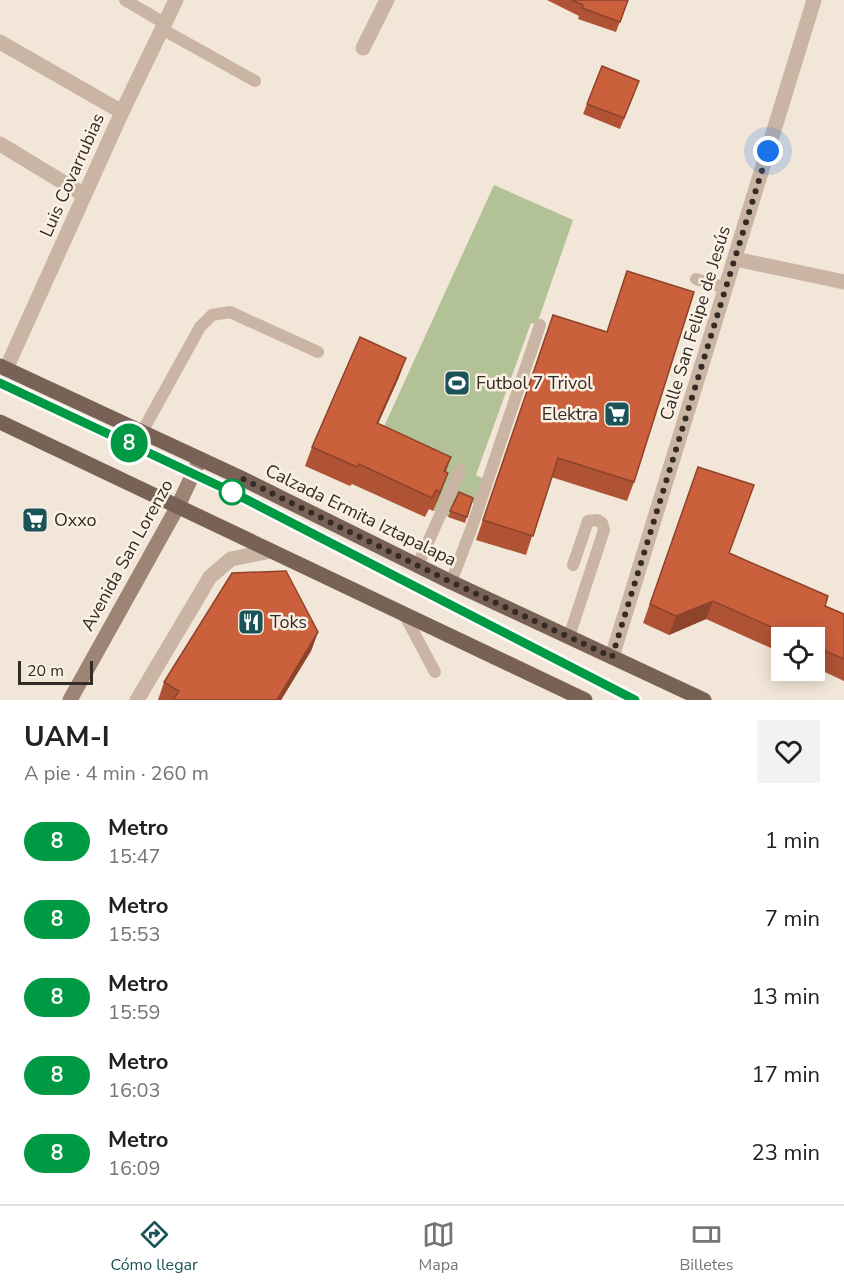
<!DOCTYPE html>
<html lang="es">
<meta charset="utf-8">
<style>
body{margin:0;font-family:"Nunito Sans",sans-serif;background:#f2f2f2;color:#202124;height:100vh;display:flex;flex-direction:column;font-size:22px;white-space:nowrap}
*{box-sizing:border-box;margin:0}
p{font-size:20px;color:#757577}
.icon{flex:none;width:33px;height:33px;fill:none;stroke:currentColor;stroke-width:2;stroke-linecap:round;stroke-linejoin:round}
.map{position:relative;height:700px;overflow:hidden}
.drawer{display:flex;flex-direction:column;background:#fff;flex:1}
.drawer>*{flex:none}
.badge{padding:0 12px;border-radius:20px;font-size:21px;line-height:39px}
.buttons{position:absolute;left:771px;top:627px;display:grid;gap:12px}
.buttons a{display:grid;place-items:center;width:54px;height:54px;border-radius:0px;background:#fff;box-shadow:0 3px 15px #0003;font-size:30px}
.scale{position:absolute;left:18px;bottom:15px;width:75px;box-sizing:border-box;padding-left:6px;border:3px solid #352b26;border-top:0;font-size:16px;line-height:21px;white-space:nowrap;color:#352b26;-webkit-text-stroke:4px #faf0e4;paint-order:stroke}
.you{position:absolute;width:30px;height:30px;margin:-15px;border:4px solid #fff;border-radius:50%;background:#1a73e8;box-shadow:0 0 0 9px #1a73e833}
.map>.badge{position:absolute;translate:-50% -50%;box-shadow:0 0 0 3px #fff}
.round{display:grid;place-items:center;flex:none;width:63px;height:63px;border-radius:0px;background:#f2f2f2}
.headline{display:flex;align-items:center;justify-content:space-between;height:102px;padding:0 24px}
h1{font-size:28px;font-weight:700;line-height:45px}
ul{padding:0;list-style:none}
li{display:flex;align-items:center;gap:18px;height:78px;padding:0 24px}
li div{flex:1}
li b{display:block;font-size:22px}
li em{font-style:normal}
li .badge{min-width:66px;font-weight:700;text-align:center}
.menu{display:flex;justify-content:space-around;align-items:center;height:84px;border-top:2px solid #e0e0e0;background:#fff;font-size:16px;color:#757577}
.menu a{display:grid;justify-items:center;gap:3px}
.menu .on{color:#1a5358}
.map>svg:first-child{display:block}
</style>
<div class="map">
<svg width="844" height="700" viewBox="0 0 844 700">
<rect width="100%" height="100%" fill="#f2e6d8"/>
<!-- green -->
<path fill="#b3c197" d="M494 185 573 220 537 324 531 323 476 475 486 480 477 505 459 498 451 518 432 510 449 473 377 442Z"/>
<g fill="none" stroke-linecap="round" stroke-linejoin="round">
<!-- service -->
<g stroke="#cab5a4" stroke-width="12">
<path d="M125 0 164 23"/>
<path d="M162 29 255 81"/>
<path d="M696 279 726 288"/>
<path d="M142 432 200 327 212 315 230 312 318 352"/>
<path d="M418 565 460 470"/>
<path d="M451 582 472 527 540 325"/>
<path d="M404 614 435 672"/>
<path d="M569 637 604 530 602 523 597 520 588 521 573 565"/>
</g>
<!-- minor -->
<g stroke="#cab5a4" stroke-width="15">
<path d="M0 42 122 112"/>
<path d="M363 48 387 0"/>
<path d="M0 144 84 195"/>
<path d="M735 259 844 282"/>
<path d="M6 369 122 112 176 0"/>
<path d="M612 657 814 0"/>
<path d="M137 700 210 577 231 559 271 551"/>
</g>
<!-- secondary -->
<path stroke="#9e8475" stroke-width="15" d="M70 700 178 506 200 459"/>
<!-- primary -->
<g stroke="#786256" stroke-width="15">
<path d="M0 366 239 477 451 582 704 700"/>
<path d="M0 422 585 700"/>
</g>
</g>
<!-- wall -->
<g fill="#af5334">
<path d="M547 0H628L616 32 578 19 579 16Z"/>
<path d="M635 92 620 129 583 114 587 104Z"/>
<path d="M627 271 634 482 627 501 551 477 526 555 476 540 546 334 607 332Z"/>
<path d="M399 377 378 423 451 457 446 472 448 473 441 492 433 511 429 509 425 517 352 484 350 486 305 466 312 447Z"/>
<path d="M698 467 729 553 825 606 844 614V681L814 667V638H782V653L706 619 669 635 643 623Z"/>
<path d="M459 492 473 498 465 523 448 517Z"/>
<path d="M318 632 311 651 281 700H158L164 682Z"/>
</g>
<!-- shaded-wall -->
<g fill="#8e432b">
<path d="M406 358 399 377 370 442 377 423Z"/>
<path d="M448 473 441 492 433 511 440 492Z"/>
<path d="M713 601 706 619 669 635 676 616Z"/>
<path d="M318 632 311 651 281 700H277Z"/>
</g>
<!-- building -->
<g fill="#cb603d" stroke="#8e432b" stroke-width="1.5">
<path d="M572 0H628L620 22 582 8 583 5Z"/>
<path d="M602 66 639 81 624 118 587 104Z"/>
<path d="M627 271 694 292 634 482 558 458 533 536 483 520 553 315 607 332Z"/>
<path d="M360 337 406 358 377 423 451 457 444 471 448 473 440 492 436 490 432 498 359 464 357 467 312 447Z"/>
<path d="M698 467 754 485 729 553 828 596 825 606 844 614V659L814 646V638H796L713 601 676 616 650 604Z"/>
<path d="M459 492 473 498 467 517 450 511Z"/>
<path d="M286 571 318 632 277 700H173L179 691 164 682 232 573Z"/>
</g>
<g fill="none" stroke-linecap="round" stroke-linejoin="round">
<defs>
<path id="line" d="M0 383 232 492 635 700"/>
</defs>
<!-- line casing -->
<use href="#line" stroke="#fff" stroke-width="14"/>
<!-- line -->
<use href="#line" stroke="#009a44" stroke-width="9"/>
<!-- walk -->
<path stroke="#352b26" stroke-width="6" stroke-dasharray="0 10.8" d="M232 492 239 477 451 582 612 657 768 151"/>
</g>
<!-- icons -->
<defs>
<symbol id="stadium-square" viewBox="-11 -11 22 22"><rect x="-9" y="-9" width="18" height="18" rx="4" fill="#1a5358" stroke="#faf0e4"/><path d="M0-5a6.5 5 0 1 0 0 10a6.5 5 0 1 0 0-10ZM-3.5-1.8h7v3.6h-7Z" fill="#fff"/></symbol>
<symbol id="supermarket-square" viewBox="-11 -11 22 22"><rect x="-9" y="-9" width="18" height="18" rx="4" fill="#1a5358" stroke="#faf0e4"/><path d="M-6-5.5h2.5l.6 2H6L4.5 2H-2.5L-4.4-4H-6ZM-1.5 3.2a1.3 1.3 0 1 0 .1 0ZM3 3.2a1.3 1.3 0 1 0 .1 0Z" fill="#fff"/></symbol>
<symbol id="restaurant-square" viewBox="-11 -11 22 22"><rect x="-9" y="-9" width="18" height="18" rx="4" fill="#1a5358" stroke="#faf0e4"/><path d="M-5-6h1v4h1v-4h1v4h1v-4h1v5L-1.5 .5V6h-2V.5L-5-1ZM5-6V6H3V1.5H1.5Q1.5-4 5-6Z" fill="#fff"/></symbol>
</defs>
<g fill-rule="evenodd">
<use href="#stadium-square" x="442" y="368" width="30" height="30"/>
<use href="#supermarket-square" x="602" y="399" width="30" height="30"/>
<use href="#supermarket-square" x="20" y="505" width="30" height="30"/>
<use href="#restaurant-square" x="236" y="607" width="30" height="30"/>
</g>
<!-- markers -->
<circle fill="#fff" stroke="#009a44" stroke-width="3" cx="232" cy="492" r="12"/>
<g text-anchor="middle" stroke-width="5" stroke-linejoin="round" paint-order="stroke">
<!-- street labels -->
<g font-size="18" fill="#352b26" stroke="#faf0e4">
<text transform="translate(72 175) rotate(-66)" y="6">Luis Covarrubias</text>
<text transform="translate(695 323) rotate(-73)" y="6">Calle San Felipe de Jesús</text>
<text transform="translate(361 515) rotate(26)" y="6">Calzada Ermita Iztapalapa</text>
<text transform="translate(127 555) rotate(-61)" y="6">Avenida San Lorenzo</text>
</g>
<!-- poi labels -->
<g font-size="18" fill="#352b26" stroke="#faf0e4" text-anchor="start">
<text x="476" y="389">Futbol 7 Trivol</text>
<text x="598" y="420" text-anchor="end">Elektra</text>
<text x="54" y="526">Oxxo</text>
<text x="270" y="628">Toks</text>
</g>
</g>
</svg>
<div class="buttons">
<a><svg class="icon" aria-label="locate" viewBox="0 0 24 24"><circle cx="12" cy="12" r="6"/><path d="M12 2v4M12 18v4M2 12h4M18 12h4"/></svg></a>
</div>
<div class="scale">20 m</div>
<div class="you" style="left:768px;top:151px"></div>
<b class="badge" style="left:129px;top:443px;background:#009a44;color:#fff">8</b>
</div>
<section class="drawer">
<div class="headline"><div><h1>UAM-I</h1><p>A pie · 4 min · 260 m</p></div><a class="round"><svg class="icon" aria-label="heart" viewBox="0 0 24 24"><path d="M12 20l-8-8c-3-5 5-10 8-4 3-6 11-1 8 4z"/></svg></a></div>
<ul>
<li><span class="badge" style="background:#009a44;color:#fff">8</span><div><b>Metro</b><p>15:47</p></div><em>1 min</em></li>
<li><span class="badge" style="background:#009a44;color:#fff">8</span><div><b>Metro</b><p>15:53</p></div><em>7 min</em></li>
<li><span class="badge" style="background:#009a44;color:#fff">8</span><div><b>Metro</b><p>15:59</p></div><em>13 min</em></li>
<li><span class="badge" style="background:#009a44;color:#fff">8</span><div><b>Metro</b><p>16:03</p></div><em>17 min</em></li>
<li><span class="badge" style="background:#009a44;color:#fff">8</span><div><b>Metro</b><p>16:09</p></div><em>23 min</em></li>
</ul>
</section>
<nav class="menu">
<a class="on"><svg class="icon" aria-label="directions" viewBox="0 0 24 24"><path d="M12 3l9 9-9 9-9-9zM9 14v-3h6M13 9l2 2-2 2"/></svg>Cómo llegar</a>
<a><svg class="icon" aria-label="map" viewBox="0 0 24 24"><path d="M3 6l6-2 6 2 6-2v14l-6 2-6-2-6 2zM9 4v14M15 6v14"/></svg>Mapa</a>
<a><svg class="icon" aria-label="tickets" viewBox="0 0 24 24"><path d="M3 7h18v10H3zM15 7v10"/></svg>Billetes</a>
</nav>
